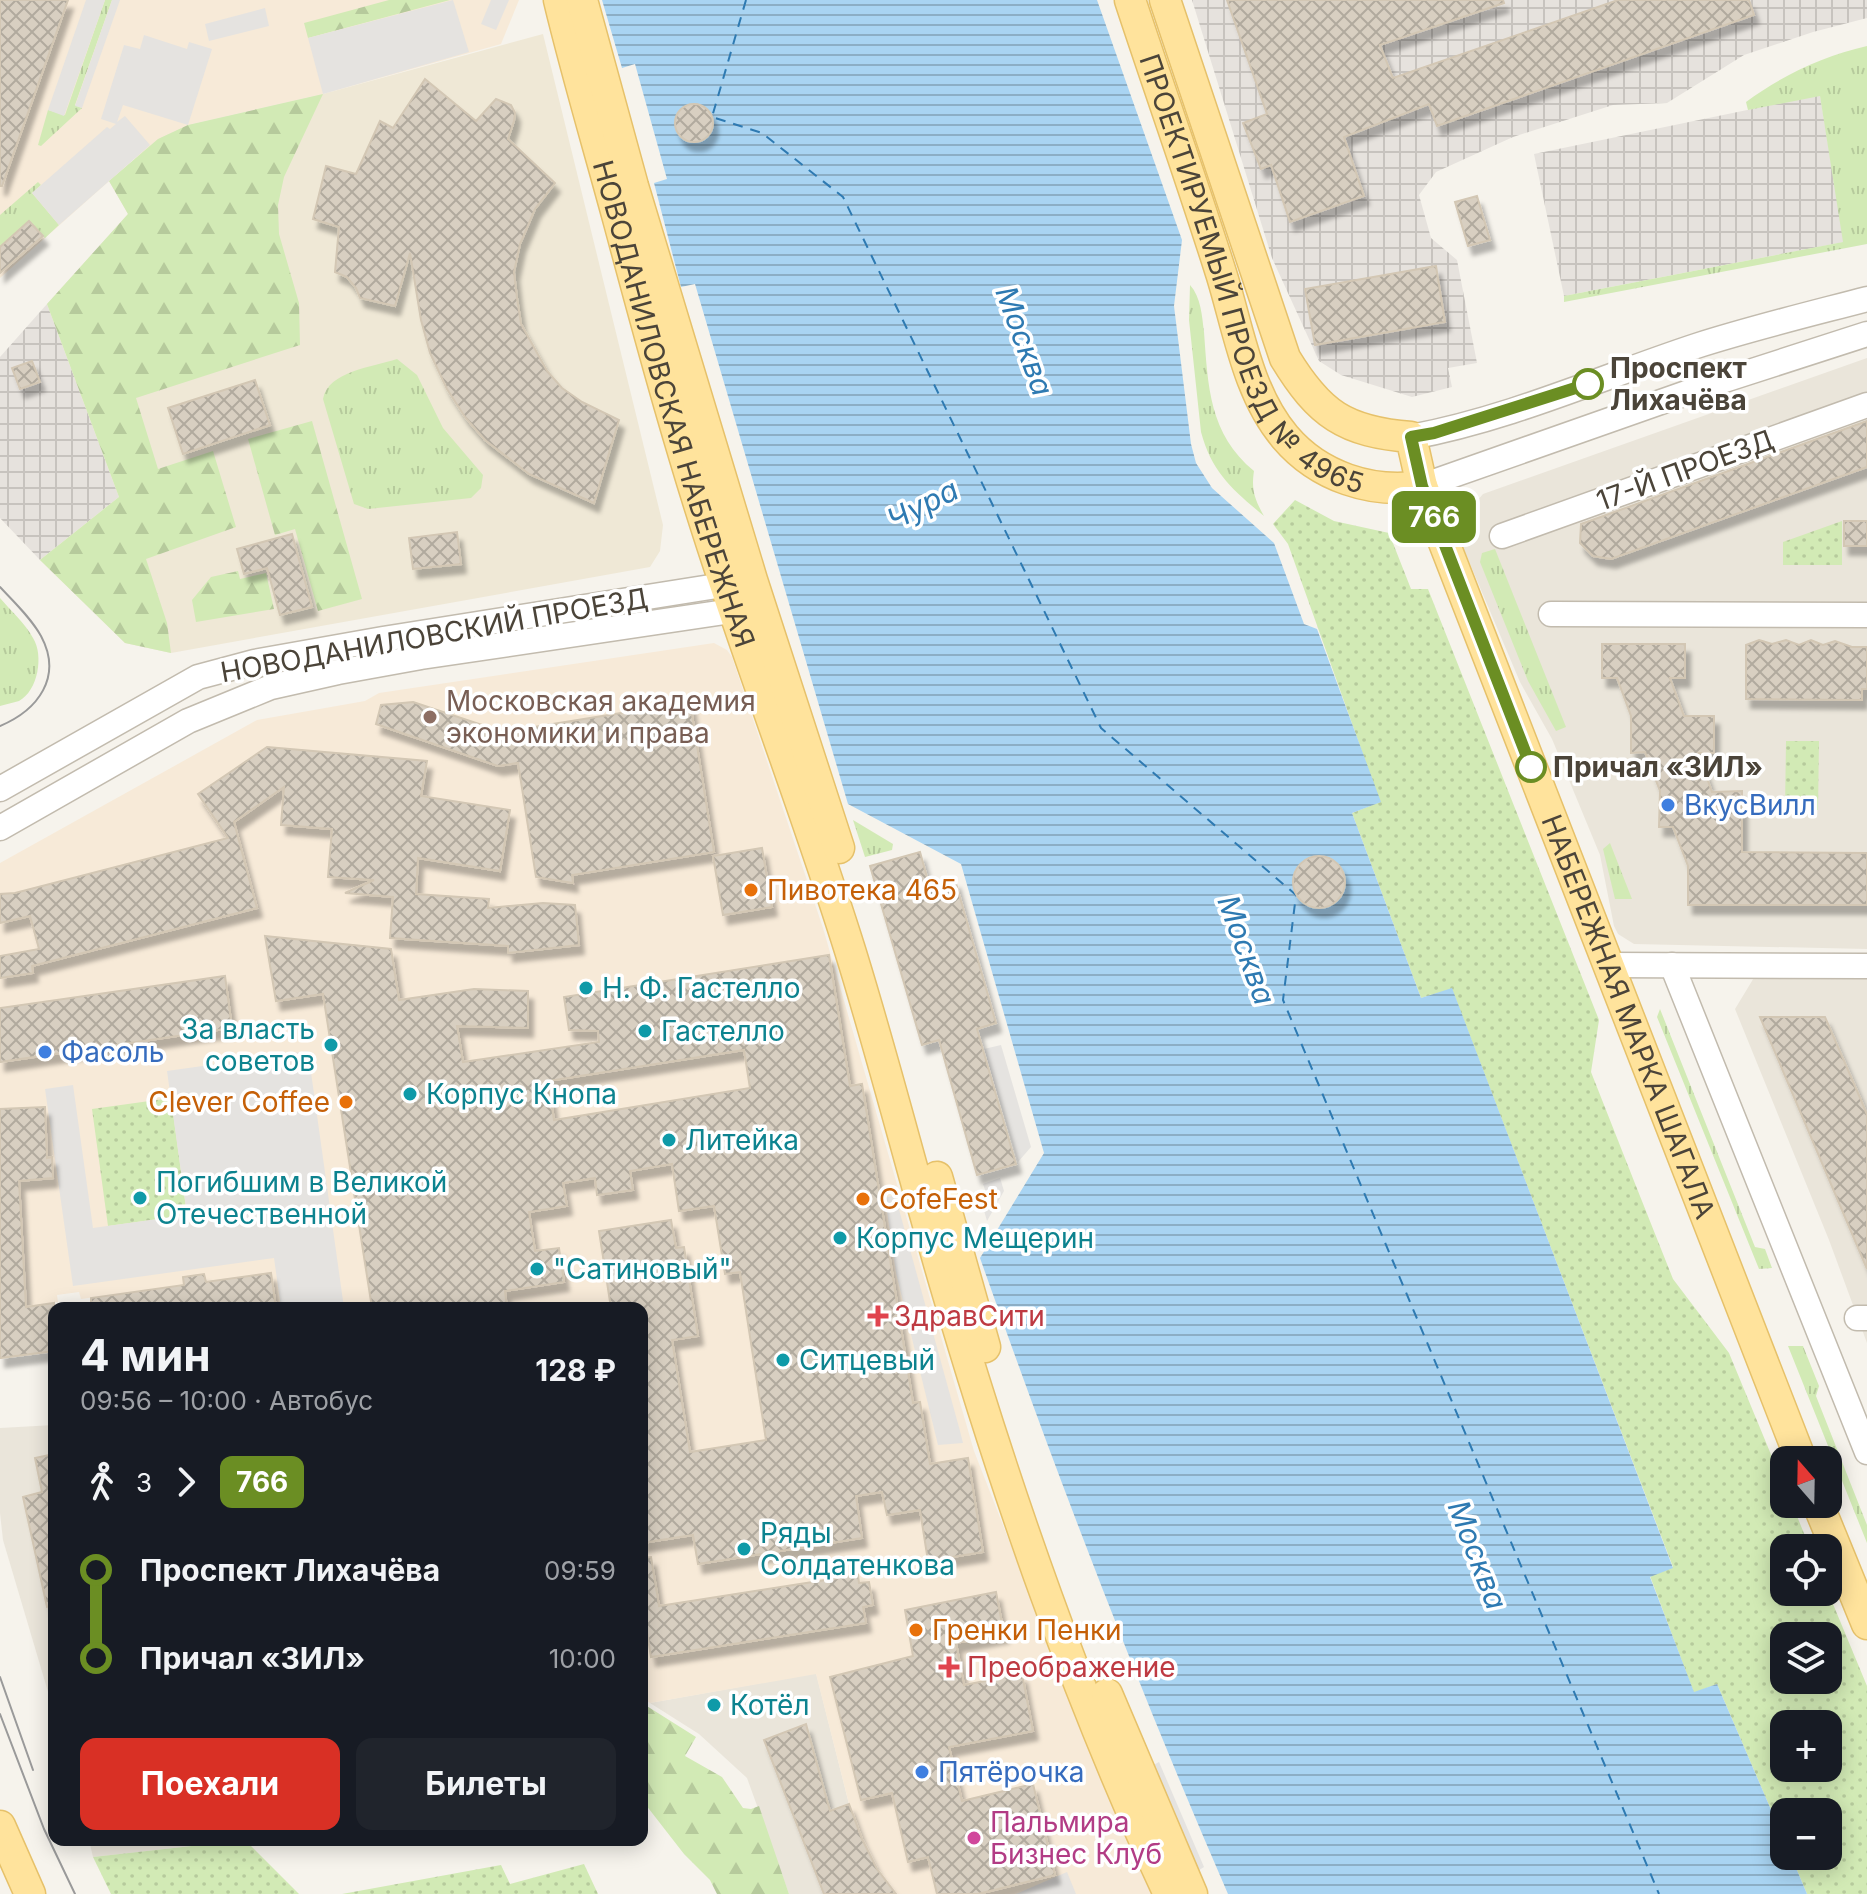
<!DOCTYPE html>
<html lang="ru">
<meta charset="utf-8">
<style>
body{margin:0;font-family:Inter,sans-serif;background:#20242c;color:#f1f3f6;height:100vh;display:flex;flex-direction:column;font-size:30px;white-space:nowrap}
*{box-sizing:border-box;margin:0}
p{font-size:26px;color:#9ea1a6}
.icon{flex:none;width:44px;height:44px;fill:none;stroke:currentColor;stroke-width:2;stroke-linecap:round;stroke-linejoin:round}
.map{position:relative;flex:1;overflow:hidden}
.sheet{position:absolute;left:48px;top:1302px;width:600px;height:544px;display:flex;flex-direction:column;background:#171b24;border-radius:16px;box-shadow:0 4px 20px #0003}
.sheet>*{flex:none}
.badge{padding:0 16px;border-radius:12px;font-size:28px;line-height:52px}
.needle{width:52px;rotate:340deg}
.controls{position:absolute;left:1770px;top:1446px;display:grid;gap:16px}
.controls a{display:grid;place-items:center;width:72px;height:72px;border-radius:16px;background:#171b24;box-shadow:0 4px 20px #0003;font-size:40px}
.map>.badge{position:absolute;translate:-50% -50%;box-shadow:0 0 0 4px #fff}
.legs{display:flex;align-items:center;gap:12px;height:88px;padding:0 32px;font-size:26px}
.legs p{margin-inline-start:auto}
.head{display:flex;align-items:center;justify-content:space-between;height:136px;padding:0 32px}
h1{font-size:44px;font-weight:700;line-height:60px}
.action{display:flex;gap:16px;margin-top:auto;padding:16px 32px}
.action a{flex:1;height:92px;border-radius:16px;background:#d93025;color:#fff;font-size:32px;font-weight:700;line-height:92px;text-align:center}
.action a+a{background:#20242c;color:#f1f3f6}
ul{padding:0 32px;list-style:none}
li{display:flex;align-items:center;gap:28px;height:88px;font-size:30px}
li i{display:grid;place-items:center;width:12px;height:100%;margin:0 10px;background:currentColor}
li i::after{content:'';width:20px;height:20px;margin:-10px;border:6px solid;border-radius:50%;background:#171b24}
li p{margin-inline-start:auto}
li:first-child i{background:linear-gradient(#0000 50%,currentColor 0)}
li:last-child i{background:linear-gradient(currentColor 50%,#0000 0)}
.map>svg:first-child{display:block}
</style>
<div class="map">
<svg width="1867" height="1894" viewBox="0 0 1867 1894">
<defs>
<pattern id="industrial-grid" width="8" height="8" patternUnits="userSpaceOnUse" patternTransform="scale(2)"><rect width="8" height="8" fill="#e6e2dd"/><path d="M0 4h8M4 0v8" fill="none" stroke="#c7c3be"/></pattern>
<pattern id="grass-tufts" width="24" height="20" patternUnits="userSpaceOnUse" patternTransform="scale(2)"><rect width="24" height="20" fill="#d2eab5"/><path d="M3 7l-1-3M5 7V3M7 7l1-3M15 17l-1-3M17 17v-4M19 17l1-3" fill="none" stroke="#b6ca9c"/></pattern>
<pattern id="forest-firs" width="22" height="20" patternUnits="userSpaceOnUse" patternTransform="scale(2)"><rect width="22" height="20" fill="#d2eab5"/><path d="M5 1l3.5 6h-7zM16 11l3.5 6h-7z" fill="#b6ca9c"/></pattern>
<pattern id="park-dots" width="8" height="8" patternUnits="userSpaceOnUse" patternTransform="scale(2)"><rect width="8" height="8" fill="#d2eab5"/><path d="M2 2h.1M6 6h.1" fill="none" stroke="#b6ca9c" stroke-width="1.8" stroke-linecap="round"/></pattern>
<pattern id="water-rules" width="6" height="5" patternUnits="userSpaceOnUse" patternTransform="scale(2)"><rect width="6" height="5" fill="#a9d4f2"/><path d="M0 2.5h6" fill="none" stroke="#8caec5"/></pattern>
<pattern id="building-cross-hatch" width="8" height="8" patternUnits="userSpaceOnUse" patternTransform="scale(2)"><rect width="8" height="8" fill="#d8cfc1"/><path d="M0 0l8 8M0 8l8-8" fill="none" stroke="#b1aa9e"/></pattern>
<filter id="shadow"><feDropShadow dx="5" dy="9" stdDeviation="2" flood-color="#0004"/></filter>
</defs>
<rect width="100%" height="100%" fill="#f6f3ec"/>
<!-- residential -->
<g fill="#eae5da">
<path d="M1867 358V949L1634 944 1618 934 1614 926 1600 855 1552 739 1520 682 1462 545 1461 535 1466 514 1483 494Z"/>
<path d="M1755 976 1867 977V1343L1829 1240 1735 1009Z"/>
<path d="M54 1425V1712L3 1540 0 1513V1428Z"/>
<path d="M816 1673 849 1804 896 1894H789L747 1778 699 1734 650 1703Z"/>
<path d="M89 1840H245L93 1857Z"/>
</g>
<!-- commercial -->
<g fill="#f7ead8">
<path d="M0 0H519L501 44 323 94 188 125 135 158 0 278Z"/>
<path d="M714 643 727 650 732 657 823 928 974 1451 1090 1748 1154 1894H896L880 1872 862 1839 849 1804 816 1674 650 1703 642 1698V1308H276L270 1273 206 1282 204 1274 184 1285 81 1299 79 1292 57 1295 58 1302 0 1310V863L257 720 365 701 379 693Z"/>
</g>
<!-- industrial -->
<g fill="url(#industrial-grid)">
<path d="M1192 0H1867V18L1813 32 1744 55 1667 103 1613 105 1513 137 1436 172 1419 195 1431 238 1457 260 1477 363 1448 368 1452 387 1412 397 1341 375 1319 361 1272 258Z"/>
<path d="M1820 95 1844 242 1564 296 1534 154Z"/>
<path d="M47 304 119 497 40 560 0 518V357Z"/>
</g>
<!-- education -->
<path fill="#efe8d6" d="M543 34 663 525 660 551 650 567 171 653 125 643 40 560 119 497 47 304 128 214 109 181 158 139 188 125 323 94Z"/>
<!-- grass -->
<g fill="url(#grass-tufts)">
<path d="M105 0H112L75 105 82 108 41 146 38 145 48 110 65 115Z"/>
<path d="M1867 46V244L1564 302V296L1843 242 1820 96 1748 110 1746 102C1783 75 1823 56 1867 46Z"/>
<path d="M38 182 41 185 32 193 59 225 45 238 29 221 0 247V215Z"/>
<path d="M1190 285C1201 297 1202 316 1204 332 1208 386 1209 434 1254 471 1251 490 1255 500 1264 516 1233 490 1212 473 1201 432L1189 320Z"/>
<path d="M397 359 417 375 443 428 483 475 481 488 471 498 368 509 354 504 323 399C328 371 373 367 397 359Z"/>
<path d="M1495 549 1566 727 1556 731 1528 681 1480 562 1482 553Z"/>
<path d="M0 598C11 611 25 623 33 638 44 655 38 691 19 701 13 703 6 704 0 706Z"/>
<path d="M853 820 893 844 892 850 865 857Z"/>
<path d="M1610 843 1632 899H1615L1603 849Z"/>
<path d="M1660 1009 1755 1247 1765 1249 1772 1268 1759 1269 1657 1017Z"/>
<path d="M1788 1346H1803L1819 1386 1816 1396 1867 1525V1543Z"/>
</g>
<!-- forest -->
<g fill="url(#forest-firs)">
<path d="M389 0H450L308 38 304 23Z"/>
<path d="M323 94 284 177 278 205 279 234 299 303 300 345 136 398 158 469 213 451 236 527 146 559 167 623 171 653 125 643 40 560 119 497 47 304 128 214 109 181 158 139 188 125Z"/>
<path d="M312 421 362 599 318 611 295 529 275 535 248 439Z"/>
<path d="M238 571 240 579 266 573 274 609 196 622 192 600 211 577Z"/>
<path d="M642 1703 696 1737 685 1756 722 1777 743 1808 751 1809 759 1806 789 1894H717L710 1880 684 1854 642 1800Z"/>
</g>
<!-- park -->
<g fill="url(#park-dots)" fill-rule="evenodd">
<path d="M1295 500 1334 521 1389 533 1411 589H1428L1599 1020 1591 1072 1634 1181 1673 1279 1729 1353 1784 1486V1504H1792L1810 1548H1784V1592H1828L1867 1686V1894H1807L1791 1856H1828V1812H1784V1840L1717 1684 1694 1693 1650 1576 1673 1567 1452 989 1421 998 1352 813 1380 802 1288 544 1273 524ZM1784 1636H1828V1680H1784ZM1784 1724H1828V1768H1784Z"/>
<path d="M1842 521V565H1783V542Z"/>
<path d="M1786 741H1819L1818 810 1785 809Z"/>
<path d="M171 1098 187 1215 108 1226 92 1109Z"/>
<path d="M245 1840 299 1894H111L93 1857Z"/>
<path d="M584 1864 598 1894H342L501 1865 510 1884Z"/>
</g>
<!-- parking -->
<g fill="#e5e3e0">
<path d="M86 0H105L64 116 48 110Z"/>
<path d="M112 0H120L82 108 75 106Z"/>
<path d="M453 0 469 52 323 94 308 38Z"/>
<path d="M491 0H509L496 30 481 24Z"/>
<path d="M265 8 269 26 209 41 205 24Z"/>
<path d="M144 35 187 49 189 42 212 49 188 125 123 105 117 122 125 116 150 145 59 225 32 193 107 127 110 129 116 124 101 119 124 45 140 49Z"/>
<path d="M1001 1045 1031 1147 1018 1162 984 1049Z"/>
<path d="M308 1051 344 1308H281L274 1258 73 1286 45 1089 73 1085 93 1228 187 1215 167 1071Z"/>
<path d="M1000 1178 1004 1191 987 1221 981 1200 987 1196 983 1184Z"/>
<path d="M895 1195 960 1431 963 1443 938 1445 896 1273 885 1198Z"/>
<path d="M1159 1762 1204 1867 1196 1872 1150 1767Z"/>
<path d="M1067 1872 1076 1894H1016Z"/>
</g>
<!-- water -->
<path fill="url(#water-rules)" d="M602 0H1097L1182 240 1174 306 1191 444 1196 463 1212 488 1274 543 1304 624 1317 629 1381 802 1352 813 1421 998 1452 988 1673 1568 1650 1577 1694 1692 1717 1684 1784 1840V1856H1791L1807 1894H1228C1137 1685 1056 1473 980 1258L1044 1153 961 864 848 804 695 284 681 287 654 183 667 179 635 64 622 68Z"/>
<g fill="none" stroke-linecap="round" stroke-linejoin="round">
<!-- ferry -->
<path stroke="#2e7ab2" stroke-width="2" stroke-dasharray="10 8" stroke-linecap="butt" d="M746 0 712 117 762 133 843 197 1101 728 1296 895 1283 1000 1659 1894"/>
</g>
<!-- building -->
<g fill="url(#building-cross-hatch)" stroke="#d3c7b4" stroke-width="2" fill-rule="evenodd" filter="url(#shadow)">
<path d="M0 0H68L2 186H0Z"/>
<path d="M1227 0H1503L1504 3 1380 45 1393 78 1618 0H1749L1754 15 1437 126 1429 104 1344 137 1364 196 1290 222 1271 165 1261 169 1243 123 1267 114Z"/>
<path d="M425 79 476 121 496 99 511 105 515 113 514 121 508 139 555 183 535 209 520 244 514 272 517 298 521 324 547 371 562 388 582 402 619 420 594 503 529 474 485 440 465 417 447 389 430 353 421 320 410 253 395 306 360 298 356 288 347 277 335 272 339 227 313 219 326 166 356 174 380 121 393 128Z"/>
<circle cx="694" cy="123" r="19"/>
<path d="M1477 196 1490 240 1468 246 1455 202Z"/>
<path d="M29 221 43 236 0 273V247Z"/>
<path d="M1436 266 1445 322 1315 345 1305 289Z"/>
<path d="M32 361 40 382 20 389 12 368Z"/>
<path d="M255 380 270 425 183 454 168 408Z"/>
<path d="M1867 421V467L1611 559 1593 556 1580 543 1581 524Z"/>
<rect x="1844" y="521" width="23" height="25"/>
<path d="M457 532 461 564 413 569 409 538Z"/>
<path d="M292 534 312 607 280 615 267 568 244 574 237 549Z"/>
<path d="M1759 640 1772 644 1786 640 1799 645 1811 640 1823 645 1835 641 1852 647H1867V689H1862V700L1746 699V645Z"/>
<path d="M1602 644H1685V678H1670L1684 716H1714V753H1698L1712 792 1742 791V852L1867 853V905H1688V866L1673 827H1659L1660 791 1645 752 1631 753V716L1617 678H1602Z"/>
<path d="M413 702 503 732 690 702 714 852 572 875 573 883 536 877 518 763 498 766 376 724 381 705Z"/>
<path d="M267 747 427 761 421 796 510 810 500 871 418 858 416 894 489 899 488 908 543 903 575 905 579 945 508 953V946L390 938 393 897 345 893 374 880 328 877 332 829 281 825 284 787 234 822 257 908 32 966 33 973 0 978V956L39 949 30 916 0 923V894L15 893 228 838 198 794Z"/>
<path d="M762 848 772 907 723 915 713 856Z"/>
<path d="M920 852 930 888 955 880 996 1023 977 1029 1016 1164 977 1175 939 1040 922 1045 870 866Z"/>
<circle cx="1319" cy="882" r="26"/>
<path d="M265 936 391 949 399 1000 474 989 528 991V1028L457 1026 463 1062 599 1042 598 1031 569 1030 564 997 829 955 850 1086 862 1084 913 1403 920 1402 930 1464 968 1458 983 1552 928 1561 920 1510 887 1515 882 1492 856 1496 862 1538 698 1564 693 1535 642 1543V1308H611L599 1231 671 1220 676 1248 684 1247 698 1336 672 1340 690 1452 766 1440 740 1272 725 1274 714 1206 679 1211 672 1164 630 1171 633 1190 597 1195 595 1178 563 1183 567 1206 529 1212 535 1251 559 1248 564 1282 505 1291 507 1308H372L323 994 276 1001ZM744 1050 750 1088 554 1120 548 1081Z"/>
<path d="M225 976 232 1028 0 1062V1008Z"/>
<path d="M1760 1017H1825L1861 1100 1867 1115V1269Z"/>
<path d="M45 1107 47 1158 52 1157 53 1178 19 1181 26 1307 54 1303V1351L0 1358V1109Z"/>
<path d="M271 1273 276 1308H91V1298L184 1285 183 1277 204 1274 206 1282Z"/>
<path d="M54 1454V1606L47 1607 23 1497 42 1492 35 1458Z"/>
<path d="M651 1557 659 1606 858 1575 859 1583 869 1582 873 1605 863 1607 866 1623 651 1657 642 1601V1558Z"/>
<path d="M996 1592 1004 1634 956 1643 964 1685 1022 1674 1033 1731 949 1747 962 1801 1033 1784 1055 1875 978 1894H937L928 1857 908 1862 892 1793 861 1800 830 1677 913 1656 905 1610Z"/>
<path d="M806 1724 830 1811 849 1804 862 1839 877 1869 896 1894H824L764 1740Z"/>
</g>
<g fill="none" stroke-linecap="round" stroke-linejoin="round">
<defs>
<g id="minor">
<path d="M1411 437C1509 419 1602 377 1696 346 1752 328 1810 314 1867 299"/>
<path d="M1422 486 1712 384 1867 334"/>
<path d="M1502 536 1867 405"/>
<path d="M1551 614 1867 615"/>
<path d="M0 789 198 677 254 662 383 639 742 582"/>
<path d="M0 828 188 721 271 687 338 672 421 657 752 608"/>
<path d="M1608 965 1867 966"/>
<path d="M1672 965 1867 1452"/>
<path d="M1857 1318H1867"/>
</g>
<g id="major">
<path id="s1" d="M559 0C577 75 599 148 619 222 652 345 685 467 726 587 766 707 811 826 849 947 884 1059 912 1172 945 1284 1006 1492 1077 1698 1169 1894"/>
<path d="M582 0 633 186 752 580 839 848"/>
<path id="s2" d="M1130 0C1160 91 1192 181 1221 273 1238 327 1247 392 1285 437 1319 477 1372 494 1422 486"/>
<path id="s3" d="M1165 0 1285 358C1319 414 1345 432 1411 437L1422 486 1801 1460"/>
<path d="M937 1177 985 1347"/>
<path d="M1818 1504 1867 1624"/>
<path d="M1107 1694 1192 1894"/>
<path d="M0 1826 30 1894"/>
</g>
</defs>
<!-- minor casing -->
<use href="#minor" stroke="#c2bbae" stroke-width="27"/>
<!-- major casing -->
<use href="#major" stroke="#e6c16a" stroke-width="33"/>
<!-- minor -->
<use href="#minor" stroke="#fff" stroke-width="24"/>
<!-- major -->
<use href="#major" stroke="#ffe39c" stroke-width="30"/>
<!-- tram -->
<g stroke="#9a9a9a" stroke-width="2">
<path d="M0 587C14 602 31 618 41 636 63 677 38 710 0 726"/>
<path d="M0 1677 33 1770"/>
<path d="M0 1714 44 1829 75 1894"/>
</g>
</g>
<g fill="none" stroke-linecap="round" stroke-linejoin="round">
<defs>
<path id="line-1" d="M1531 767 1422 486 1411 437 1434 433 1588 384"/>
</defs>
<!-- line-1 casing -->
<use href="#line-1" stroke="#fff" stroke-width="18"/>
<!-- line-1 -->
<use href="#line-1" stroke="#6b8e23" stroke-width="12"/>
</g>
<!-- markers -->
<g fill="#fff" stroke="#6b8e23" stroke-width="4">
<circle cx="1588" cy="384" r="14"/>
<circle cx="1531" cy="767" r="14"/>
</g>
<circle fill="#8d6e63" stroke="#fff" stroke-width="3" cx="430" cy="717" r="8"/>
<g fill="#3f7fe0" stroke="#fff" stroke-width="3">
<circle cx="1668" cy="805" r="8"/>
<circle cx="45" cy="1052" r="8"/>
<circle cx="922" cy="1772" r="8"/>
</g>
<g fill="#e8710a" stroke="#fff" stroke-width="3">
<circle cx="751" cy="890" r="8"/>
<circle cx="346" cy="1102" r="8"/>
<circle cx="863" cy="1199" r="8"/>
<circle cx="916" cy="1630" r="8"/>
</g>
<g fill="#0f9aa8" stroke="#fff" stroke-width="3">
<circle cx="586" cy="988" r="8"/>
<circle cx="645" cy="1031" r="8"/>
<circle cx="331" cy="1045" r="8"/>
<circle cx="410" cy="1094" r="8"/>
<circle cx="669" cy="1140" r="8"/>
<circle cx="140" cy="1198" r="8"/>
<circle cx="840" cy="1238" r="8"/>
<circle cx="537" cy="1269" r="8"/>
<circle cx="783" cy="1360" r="8"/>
<circle cx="744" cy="1549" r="8"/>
<circle cx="714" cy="1705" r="8"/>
</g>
<g fill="#e0444e" stroke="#fff" stroke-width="3">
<path d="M874 1304h8v8h8v8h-8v8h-8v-8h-8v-8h8z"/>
<path d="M945 1655h8v8h8v8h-8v8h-8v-8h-8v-8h8z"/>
</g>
<circle fill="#d1479c" stroke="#fff" stroke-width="3" cx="974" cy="1838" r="8"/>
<g text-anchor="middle" stroke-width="7" stroke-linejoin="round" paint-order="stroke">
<!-- street labels -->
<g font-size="28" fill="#4b4439" stroke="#fff">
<text dy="10" stroke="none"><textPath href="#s2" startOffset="308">ПРОЕКТИРУЕМЫЙ ПРОЕЗД № 4965</textPath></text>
<text dy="10" stroke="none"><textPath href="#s1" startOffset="420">НОВОДАНИЛОВСКАЯ НАБЕРЕЖНАЯ</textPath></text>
<text transform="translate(1685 470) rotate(-20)" y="10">17-Й ПРОЕЗД</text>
<text transform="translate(434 635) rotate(-10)" y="10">НОВОДАНИЛОВСКИЙ ПРОЕЗД</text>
<text dy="10" stroke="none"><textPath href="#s3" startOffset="1154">НАБЕРЕЖНАЯ МАРКА ШАГАЛА</textPath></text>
</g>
<!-- stop labels -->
<g font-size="28" font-weight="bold" fill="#4b4439" stroke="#fff" text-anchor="start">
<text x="1610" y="378">Проспект<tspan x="1610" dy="32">Лихачёва</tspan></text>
<text x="1553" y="777">Причал «ЗИЛ»</text>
</g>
<!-- education labels -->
<g font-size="28" fill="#785e54" stroke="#fff" text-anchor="start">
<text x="446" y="711">Московская академия<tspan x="446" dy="32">экономики и права</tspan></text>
</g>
<!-- shop labels -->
<g font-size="28" fill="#366cbe" stroke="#fff" text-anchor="start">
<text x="1684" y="815">ВкусВилл</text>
<text x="61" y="1062">Фасоль</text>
<text x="938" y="1782">Пятёрочка</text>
</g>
<!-- food labels -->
<g font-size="28" fill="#c56008" stroke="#fff" text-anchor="start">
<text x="767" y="900">Пивотека 465</text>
<text x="330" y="1112" text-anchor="end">Clever Coffee</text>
<text x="879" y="1209">CofeFest</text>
<text x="932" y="1640">Гренки Пенки</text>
</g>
<!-- culture labels -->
<g font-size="28" fill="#0d838f" stroke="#fff" text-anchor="start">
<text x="602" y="998">Н. Ф. Гастелло</text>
<text x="315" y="1039" text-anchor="end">За власть<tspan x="315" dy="32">советов</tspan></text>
<text x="661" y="1041">Гастелло</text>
<text x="426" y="1104">Корпус Кнопа</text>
<text x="685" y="1150">Литейка</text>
<text x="156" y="1192">Погибшим в Великой<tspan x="156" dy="32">Отечественной</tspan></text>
<text x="856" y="1248">Корпус Мещерин</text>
<text x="553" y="1279">"Сатиновый"</text>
<text x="799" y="1370">Ситцевый</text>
<text x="760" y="1543">Ряды<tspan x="760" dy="32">Солдатенкова</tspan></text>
<text x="730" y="1715">Котёл</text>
</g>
<!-- health labels -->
<g font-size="28" fill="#be3a42" stroke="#fff" text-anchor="start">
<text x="894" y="1326">ЗдравСити</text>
<text x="967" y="1677">Преображение</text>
</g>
<!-- hotel labels -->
<g font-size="28" fill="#b23c85" stroke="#fff" text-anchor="start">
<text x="990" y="1832">Пальмира<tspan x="990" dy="32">Бизнес Клуб</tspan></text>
</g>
<!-- water labels -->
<g font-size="30" font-style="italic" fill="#2e7ab2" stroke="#fff">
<text transform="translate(1024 341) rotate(70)" y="10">Москва</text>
<text transform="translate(923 505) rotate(-27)" y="10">Чура</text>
<text transform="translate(1246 950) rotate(70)" y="10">Москва</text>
<text transform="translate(1477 1555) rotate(69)" y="10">Москва</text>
</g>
</g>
</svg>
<div class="controls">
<a><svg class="needle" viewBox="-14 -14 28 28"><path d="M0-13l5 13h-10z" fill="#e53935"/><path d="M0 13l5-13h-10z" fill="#9ea1a6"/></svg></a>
<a><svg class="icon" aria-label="locate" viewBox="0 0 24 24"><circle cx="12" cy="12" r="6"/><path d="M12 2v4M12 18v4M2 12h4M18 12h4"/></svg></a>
<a><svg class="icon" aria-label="layers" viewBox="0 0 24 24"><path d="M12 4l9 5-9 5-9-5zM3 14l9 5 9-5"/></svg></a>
<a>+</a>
<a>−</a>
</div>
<b class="badge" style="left:1434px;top:517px;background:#6b8e23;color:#fff">766</b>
<section class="sheet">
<div class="head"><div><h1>4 мин</h1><p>09:56 – 10:00 · Автобус</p></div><b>128 ₽</b></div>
<div class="legs"><svg class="icon" aria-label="walk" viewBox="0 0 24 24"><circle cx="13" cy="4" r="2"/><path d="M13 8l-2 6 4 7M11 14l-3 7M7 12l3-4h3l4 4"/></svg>3<svg class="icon" aria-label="forward" viewBox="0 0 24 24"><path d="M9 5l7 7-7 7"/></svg><b class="badge" style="background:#6b8e23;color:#fff">766</b></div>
<ul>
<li><i style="color:#6b8e23"></i><b>Проспект Лихачёва</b><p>09:59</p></li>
<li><i style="color:#6b8e23"></i><b>Причал «ЗИЛ»</b><p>10:00</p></li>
</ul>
<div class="action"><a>Поехали</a><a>Билеты</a></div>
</section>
</div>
